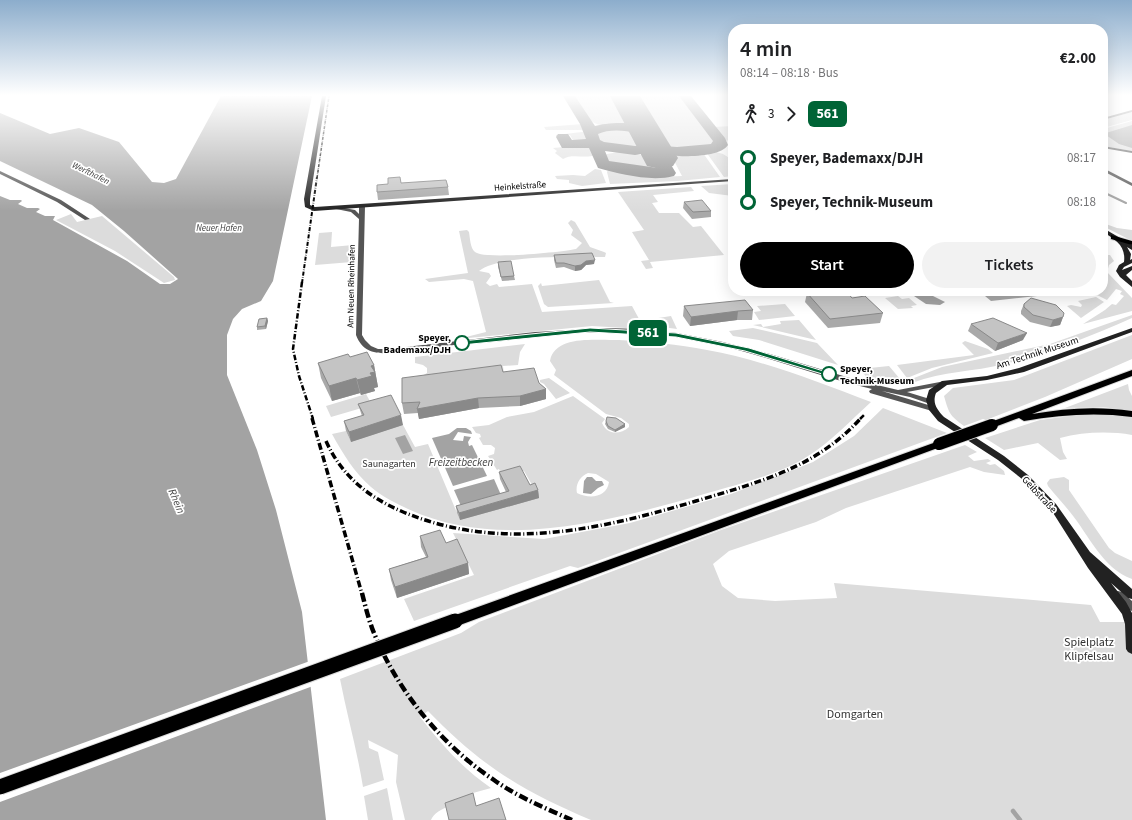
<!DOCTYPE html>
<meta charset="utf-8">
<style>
body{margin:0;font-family:"Source Sans 3",sans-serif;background:#f2f2f2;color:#202124;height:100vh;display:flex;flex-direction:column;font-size:15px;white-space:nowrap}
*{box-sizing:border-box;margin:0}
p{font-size:13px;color:#757577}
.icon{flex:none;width:22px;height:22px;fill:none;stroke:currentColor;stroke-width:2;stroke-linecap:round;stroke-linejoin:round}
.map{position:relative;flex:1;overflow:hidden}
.details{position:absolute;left:728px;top:24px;width:380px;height:272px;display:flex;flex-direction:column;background:#fff;border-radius:16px;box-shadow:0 4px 16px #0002}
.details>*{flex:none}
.badge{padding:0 8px;border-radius:6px;font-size:14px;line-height:26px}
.map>.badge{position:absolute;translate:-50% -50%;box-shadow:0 0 0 2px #fff}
.legs{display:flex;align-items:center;gap:6px;height:44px;padding:0 12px;font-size:13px}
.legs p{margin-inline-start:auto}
.headline{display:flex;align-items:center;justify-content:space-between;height:68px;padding:0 12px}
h1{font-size:22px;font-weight:600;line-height:30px}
.button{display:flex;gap:8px;margin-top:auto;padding:8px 12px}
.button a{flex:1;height:46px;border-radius:24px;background:#000;color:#fff;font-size:16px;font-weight:600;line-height:46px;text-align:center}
.button a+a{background:#f2f2f2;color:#202124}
ul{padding:0 12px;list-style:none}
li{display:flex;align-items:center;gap:14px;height:44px;font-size:15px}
li i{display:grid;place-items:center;width:6px;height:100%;margin:0 5px;background:currentColor}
li i::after{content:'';width:10px;height:10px;margin:-5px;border:3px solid;border-radius:50%;background:#fff}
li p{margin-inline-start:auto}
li:first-child i{background:linear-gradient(#0000 50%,currentColor 0)}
li:last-child i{background:linear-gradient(currentColor 50%,#0000 0)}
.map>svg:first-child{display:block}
</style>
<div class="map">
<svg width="1132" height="820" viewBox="0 0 1132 820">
<rect width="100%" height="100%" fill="#fff"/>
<!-- green -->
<g fill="#dcdcdc" fill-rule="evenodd">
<path d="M575 96H615L628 122C624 126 619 126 613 126 589 127 586 116 574 98Z"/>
<path d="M635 96H682L716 140 718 145 707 148H666Z"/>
<path d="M1132 112V120L1103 128V120Z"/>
<path d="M1132 121V151L1103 146V129Z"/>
<path d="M583 124 586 129 581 130H546L544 127Z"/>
<path d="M733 126V140L723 141 712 127Z"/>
<path d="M626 129 634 132 640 145C629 151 602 148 597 137L599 132 610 129Z"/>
<path d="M582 132 587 133 589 140 574 142 570 135 556 136V135Z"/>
<path d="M586 145 592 147 595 155C585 159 572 153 563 159L555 153 557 151 553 148Z"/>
<path d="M709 150 723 154 731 159H728L732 164 728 165 733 169V176L724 177 706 152Z"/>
<path d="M624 151 645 156 651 166C643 174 615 168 607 161L605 156 607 154Z"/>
<path d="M697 151 703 153 720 177 678 181 610 184 607 172 609 168 656 175 657 177 682 176 670 153Z"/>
<path d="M595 169 601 170 606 183 582 186 569 183V180L557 179 555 176 573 175 585 176Z"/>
<path d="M733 184V196L709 193 701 186Z"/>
<path d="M691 187 694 191 653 195 658 202 652 203 659 213H679L693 227 701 226 724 255 650 262 653 268 646 269 641 261 649 260 632 232 644 230 618 192Z"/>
<path d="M71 214 77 222 102 216 174 277 175 280 164 283 115 251 56 220Z"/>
<path d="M571 220 575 222 590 247 604 252 606 253 605 257C577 257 500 254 479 271L489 273 491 276 486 283 490 286 497 284 499 287 532 284 542 312 632 306 644 328 643 329 592 326 458 339 486 332 473 281 464 279 429 282 425 279 468 273 459 231 467 230 469 232C470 237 470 248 475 252 484 260 563 252 576 249L582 243 571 235 573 230 568 223Z"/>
<path d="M1103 223 1117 228 1132 230V241L1103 226Z"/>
<path d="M332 232 331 247 353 245 352 262 315 265 319 233Z"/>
<path d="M1103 255H1110L1114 261 1109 265 1107 272 1132 298V311L1083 324 1105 310 1112 304 1116 305 1124 296 1120 294 1122 291 1116 289 1107 300 1097 295 1100 294 1095 291H1103Z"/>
<path d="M599 280 610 302 614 303 548 307 544 304 538 286 541 283 542 286Z"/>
<path d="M898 296 902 299 909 298 917 305 911 306 913 308 898 309 885 298Z"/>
<path d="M1096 297 1104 302 1081 318 1067 306 1071 305 1081 307 1082 305 1078 301Z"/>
<path d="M785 304 795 316 759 320 754 312 761 311 757 306Z"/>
<path d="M1132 315V318C1091 336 1049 353 1005 364 973 372 944 371 912 383L909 380 942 367 1050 344Z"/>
<path d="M671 316 677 329 655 326 652 319Z"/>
<path d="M799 320 816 340 753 325 761 324 763 327 781 324 780 321Z"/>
<path d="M753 328 817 343 838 365 759 340 733 336 729 331Z"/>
<path d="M1132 335V359L1045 397 986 420 983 419 964 426C949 415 949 413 944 396L953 388 1014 380Z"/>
<path d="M619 340C648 342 678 344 707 350 763 360 818 382 871 402 850 421 832 441 808 456 778 476 726 487 691 498 601 523 497 550 408 509 396 503 382 497 371 487 354 472 343 454 332 434L346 431 351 442 403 425 415 447 428 444 460 520 539 497 524 471H516L502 475 499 469 497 470 488 456 494 454 495 448 491 445H483L479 438 481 437 480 434 476 433 472 427 489 425 507 417 534 412 573 396 605 419 602 423C607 435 620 435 629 427V424L621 418 606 414 554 375 556 370 550 361C555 334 598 341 619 340ZM588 473 596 474 609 482C607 498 589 499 577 493 575 485 580 476 588 473Z"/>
<path d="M965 341 988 349 993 353 932 368 907 378 897 365 974 355 962 343Z"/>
<path d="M525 344 520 352 518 365 503 366 504 375 422 376 427 373V368L423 365 415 363V357Z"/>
<path d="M889 366 900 379 895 383 869 380 860 369Z"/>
<path d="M549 378 570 393 556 399 544 384 540 382V380Z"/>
<path d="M1128 384 1129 390 1132 396V411L1103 407 1065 408Z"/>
<path d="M366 394 372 405 331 417 326 406Z"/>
<path d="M883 408 947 433 578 568 570 566 414 621 404 599 474 575 453 533 544 539 630 523 731 494 813 462 854 436Z"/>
<path d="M1093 413 1132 417V435C1109 431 1083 432 1060 438L1063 452 1067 459 1060 460 1038 443 1004 450 985 438 1040 420Z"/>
<path d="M965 445 977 452 968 456 974 461 988 459 991 461 986 463 990 465 995 464 1004 471 1005 475 984 472 970 467 846 508 816 522 729 551 713 564 722 586 738 598 775 601 837 598 834 583 1091 605 1100 622H1132V820H591C522 791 480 765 428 711L420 717C442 745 462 768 491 788L473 793 474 799C461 804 437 806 431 820H405L396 782 398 755 368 740 369 748 378 752 384 780 363 787C357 750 347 715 340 679L461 633 479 622 721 530Z"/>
<path d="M1064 477 1069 480V490L1109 548 1115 553 1132 561V579C1102 568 1089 535 1070 512 1063 503 1055 495 1048 486L1047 483 1050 479Z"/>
<path d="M387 788 393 820H368L364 796Z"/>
</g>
<!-- water -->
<g fill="#a3a3a3">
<path d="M221 96H312L273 281 261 301 242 309 233 319 227 335V375L257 450 276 510 302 612 326 820H0V196L10 200H21L22 201 18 204 27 208H38L40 209 36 212 45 216H55L53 220 127 261 160 284H170L178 279 124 231 92 205 0 161V113L50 134 79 128 119 142 152 182 164 183 176 179Z"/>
<path d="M1132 125V148L1119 144 1106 135V133Z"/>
<path d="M912 291H923L945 302 940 305 926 304 911 294Z"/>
<path d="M457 428H466L471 431 472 434 458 432 453 440 463 441 464 436 471 437 468 442 469 446 472 445 487 476 453 486 432 438 449 434Z"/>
<path d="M405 435 413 451 403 454 395 438Z"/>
<path d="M587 477H592L596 481H602L604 485 598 488 591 494 583 493 584 481Z"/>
<path d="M494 479 501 495 461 506 454 490Z"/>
</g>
<!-- pier -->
<path fill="#fff" d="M310 661 313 686 0 802V773Z"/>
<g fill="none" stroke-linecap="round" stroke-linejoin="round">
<!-- stream-far1 -->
<path stroke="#a3a3a3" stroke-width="2" d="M1103 192 1126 203"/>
<!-- stream -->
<path stroke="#a3a3a3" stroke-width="4.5" d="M1013 811 1020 820"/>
<!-- taxiway -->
<path fill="#808080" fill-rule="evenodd" d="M563 96H575L595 126C607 122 644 120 653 132L651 135C645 137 642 134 636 133 625 130 608 129 598 134L600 140 604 142 635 146 644 145 653 141 663 146 677 147 711 144 713 141 679 96H691L725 138 728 145C720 158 679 157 665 155L676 173 674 176C651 182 620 174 598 168L589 148H562L556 137 558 134H568L572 140 586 139 580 124ZM605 151 635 155 653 152 659 154 655 155 653 158 658 168 609 161Z"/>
<!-- runway -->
<path fill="#808080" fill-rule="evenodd" d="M610 96H640L678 158 673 166 660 169 647 166Z"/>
<defs>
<g id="primary">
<path d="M1111 235 1132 241V245L1111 239Z"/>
<path d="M1132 370V376L1032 414C1066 408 1098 406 1132 411V417C1095 412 1060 415 1024 421L1019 418 992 428 987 425 988 423Z"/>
<path d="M939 441 943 442 944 444 943 446 460 625 455 627 450 625 448 621 450 617Z"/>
</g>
</defs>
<!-- primary casing -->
<use href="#primary" stroke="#dbdbdb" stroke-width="2"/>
<!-- street -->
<g fill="#555" fill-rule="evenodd">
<path d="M1103 96H1108L1103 98Z"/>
<path d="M1132 110V112L1103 120V118Z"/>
<path d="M1103 146 1132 151V153L1103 148Z"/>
<path d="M1103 168 1132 183V186L1103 171Z"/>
<path d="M0 171 61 200 90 219 85 220 57 202 0 174Z"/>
<path d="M362 204 365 206 362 335 365 340 371 346 378 349H388L535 332 606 328 642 329 677 333 723 342 770 354 860 381 898 390 945 381 949 383 945 385 907 392 933 400 934 402 930 404 910 397 882 391 935 407 936 409 932 411 870 393 869 391 872 389C806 374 744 346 676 337 582 324 488 341 394 353 376 354 363 353 356 335L359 219 351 212 331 208 334 206 355 210 359 214V206Z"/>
<path d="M1118 591 1122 592 1132 601V611C1125 609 1116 601 1113 595L1114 592Z"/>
</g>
<!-- secondary -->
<g fill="#222" fill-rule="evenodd">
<path d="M322 96H326L310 199V205L315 207 733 179V181L314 211 305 207 304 199Z"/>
<path d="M1103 228 1132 245V250L1127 247 1131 254 1130 260 1132 259V263L1124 267 1122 270 1132 266V270L1126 275 1132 281V287L1120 277 1116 271 1119 265 1124 262C1126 246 1116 240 1103 232Z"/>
<path d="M1132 328V332L1024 372 987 380 947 385 936 393C932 403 937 410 944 417L1004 456 1028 475 1056 504 1090 552 1132 589V599L1128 598 1111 583 1126 602 1132 613V654L1128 652 1126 649 1125 624 1122 614 1088 568 1050 508 1022 479 998 460 938 421 929 410 926 400 929 390 942 381 987 376 1019 368Z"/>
</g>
<!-- primary -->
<use href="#primary" fill="#000" fill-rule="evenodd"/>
<!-- rail-far4 -->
<path stroke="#000" stroke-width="1.5" stroke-dasharray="3 1 0.5 1" stroke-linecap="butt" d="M317 178 329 96"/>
<!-- rail-far3 -->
<path stroke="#000" stroke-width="2" stroke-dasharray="4 1.5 0.5 1.5" stroke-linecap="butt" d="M302 283 317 177"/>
<!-- rail-far2 -->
<g stroke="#000" stroke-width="2.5" stroke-dasharray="5.5 2 1 2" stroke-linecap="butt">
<path d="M302 282 293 349 299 376 313 419"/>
<path d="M860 419 865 414"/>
</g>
<!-- rail-far1 -->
<g stroke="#000" stroke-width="3.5" stroke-dasharray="7 2.5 1 2.5" stroke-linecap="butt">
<path d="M312 418 362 594"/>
<path d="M326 441C341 475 368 497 401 511 499 553 599 530 696 501 759 482 816 468 861 418"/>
</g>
<!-- rail -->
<path stroke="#000" stroke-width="4.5" stroke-dasharray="9 3 1.5 3" stroke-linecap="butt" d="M362 593C365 605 368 617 372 628 395 688 441 745 494 780 518 797 545 808 572 820"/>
<defs>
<path id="primary-bridge-far1" d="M939 444 992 425"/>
<path id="primary-bridge" d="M0 787 455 621"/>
</defs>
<!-- primary-bridge-far1 casing -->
<use href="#primary-bridge-far1" stroke="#dbdbdb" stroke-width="14" stroke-linecap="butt"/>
<!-- primary-bridge casing -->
<use href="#primary-bridge" stroke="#dbdbdb" stroke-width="17" stroke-linecap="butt"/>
<!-- primary-bridge-far1 -->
<use href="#primary-bridge-far1" stroke="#000" stroke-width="12"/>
<!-- primary-bridge -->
<use href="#primary-bridge" stroke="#000" stroke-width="15"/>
</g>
<!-- wall -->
<g fill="#a9a9a9">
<path d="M401 183 448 187 449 195 378 200 377 192Z"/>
<path d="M684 202 711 211V217L692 219 683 208Z"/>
<path d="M554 255 594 264 586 265 581 270 575 271 564 267 556 268 554 260Z"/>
<path d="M498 262 514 276 515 280 502 281 498 267Z"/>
<path d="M979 291H1057L1056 294 991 301Z"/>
<path d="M807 293 852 298 883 313 880 323 828 328 805 302Z"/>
<path d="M1024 304 1063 317 1060 325 1050 327 1030 322 1021 314V311Z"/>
<path d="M684 306 753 310 752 320H737L690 326 683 316Z"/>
<path d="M267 318 268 321 266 329 257 330V327Z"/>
<path d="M971 324 1023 340 995 351 968 331Z"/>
<path d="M350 357 374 365 378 387 374 388 375 391 361 395 360 393 332 401 321 378 318 363Z"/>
<path d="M503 372 539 383 546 389V399L520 406 479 408 419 419 418 413 404 414 402 403Z"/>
<path d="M358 404 403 425 351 442 346 431 344 421 362 416Z"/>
<path d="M606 421 625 424V427L615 432 608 429 605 424Z"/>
<path d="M499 472 530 485 538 490 539 498 460 520 457 513 456 506 506 492 500 479Z"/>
<path d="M420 536 446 543 468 563 469 574 397 598 391 580 389 569 426 557 421 547Z"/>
</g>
<!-- shaded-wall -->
<g fill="#898989">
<path d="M595 260 594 264 586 265 581 270 575 271V266L586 261Z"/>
<path d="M738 311 737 320 690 326 691 317Z"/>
<path d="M1063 317 1060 325 1050 327 1053 320Z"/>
<path d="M267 318 268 321 266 329 265 326Z"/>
<path d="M1027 333 1023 340 995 351 998 343Z"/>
<path d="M374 365 378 387 374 388 375 391 361 395 357 380 370 373 371 366Z"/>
<path d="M356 378 360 393 332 401 329 386Z"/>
<path d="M546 389V399L520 406V396Z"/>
<path d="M478 398 479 408 419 419 417 409Z"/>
<path d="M401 415 403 425 351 442 349 432Z"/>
<path d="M625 424V427L615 432V430Z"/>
<path d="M538 490 539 498 460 520 459 513Z"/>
<path d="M468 563 469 574 397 598 395 587Z"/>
</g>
<!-- building -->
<g fill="#c4c4c4" stroke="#898989">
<path d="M400 177 401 183 446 180 448 187 377 192V185L388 184V178Z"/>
<path d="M702 200 711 211 693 212 684 202Z"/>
<path d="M592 253 595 260 586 261 581 265 575 266 564 263H556L554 255Z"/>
<path d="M511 261 514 276 501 277 498 262Z"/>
<path d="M825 291H846L852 298 865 296 883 313 830 319 807 293Z"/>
<path d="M1031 298 1056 305 1064 313 1063 317 1053 320 1033 315 1024 307V304Z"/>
<path d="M745 300 753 310 738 311 691 317 684 306Z"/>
<path d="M267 318 265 326 257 327 259 319Z"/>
<path d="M993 318 1027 333 998 343 971 324Z"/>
<path d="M367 352 374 365 371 366 375 372 370 373 372 376 357 380 356 378 329 386 318 363 348 354 350 357Z"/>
<path d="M501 365 503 372 534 368 539 383 546 389 520 396 478 398 417 409 420 402 402 403V378Z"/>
<path d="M391 395 401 415 349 432 344 421 364 415 358 404Z"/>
<path d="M607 417 616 418 625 424 615 430 608 426 606 421Z"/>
<path d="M520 466 530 485 535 483 538 490 459 513 456 506 509 491 499 472Z"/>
<path d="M440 530 446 543 457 539 468 563 395 587 389 569 428 557 420 536Z"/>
<path d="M473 793 476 806 499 798 506 820H449L445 803Z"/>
</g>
<!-- sky -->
<linearGradient id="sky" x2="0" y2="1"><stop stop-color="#8cadcc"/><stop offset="0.45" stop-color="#fff"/><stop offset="1" stop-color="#fff" stop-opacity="0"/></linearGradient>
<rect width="1132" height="211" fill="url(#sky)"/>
<!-- line-1 -->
<path fill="#006436" stroke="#fff" d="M590 328 676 333 749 348 833 374 829 376 745 351 676 337 590 332 462 345 458 343 462 341Z"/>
<!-- markers -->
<g fill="#fff" stroke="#006436" stroke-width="2">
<circle cx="462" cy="343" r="7"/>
<circle cx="829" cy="374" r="7"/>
</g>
<g text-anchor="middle" stroke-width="3.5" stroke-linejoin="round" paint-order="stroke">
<!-- far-water labels -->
<g font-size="9" font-style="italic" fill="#444" stroke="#fff">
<text transform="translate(91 173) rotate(26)" y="3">Werfthafen</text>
<text x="219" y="231">Neuer Hafen</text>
</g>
<!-- far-street labels -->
<g font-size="9" fill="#000" stroke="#fff">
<text transform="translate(520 186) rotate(-4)" y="3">Heinkelstraße</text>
<text transform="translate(351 286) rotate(-89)" y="3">Am Neuen Rheinhafen</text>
</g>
<!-- stop labels -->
<g font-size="10" font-weight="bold" fill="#000" stroke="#fff" text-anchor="end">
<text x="451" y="341">Speyer,<tspan x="451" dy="12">Bademaxx/DJH</tspan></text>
<text x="840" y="372" text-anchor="start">Speyer,<tspan x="840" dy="12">Technik-Museum</tspan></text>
</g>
<!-- street labels -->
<g font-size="10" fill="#000" stroke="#fff">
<text transform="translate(1037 352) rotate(-18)" y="4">Am Technik Museum</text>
<text transform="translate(1040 494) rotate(47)" y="4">Geibstraße</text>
</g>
<!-- park labels -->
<g font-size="10" fill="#333" stroke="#fff">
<text x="389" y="467">Saunagarten</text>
</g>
<!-- water labels -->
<g font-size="11" font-style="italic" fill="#444" stroke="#fff">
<text x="461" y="466">Freizeitbecken</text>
<text transform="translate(177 501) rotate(67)" y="4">Rhein</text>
</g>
<!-- near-park labels -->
<g font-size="12" fill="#333" stroke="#fff">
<text x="1089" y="646">Spielplatz<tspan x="1089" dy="14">Klipfelsau</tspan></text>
<text x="855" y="718">Domgarten</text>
</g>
</g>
</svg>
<b class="badge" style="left:648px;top:333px;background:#006436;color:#fff">561</b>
<section class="details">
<div class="headline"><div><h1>4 min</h1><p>08:14 – 08:18 · Bus</p></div><b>€2.00</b></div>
<div class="legs"><svg class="icon" aria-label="walk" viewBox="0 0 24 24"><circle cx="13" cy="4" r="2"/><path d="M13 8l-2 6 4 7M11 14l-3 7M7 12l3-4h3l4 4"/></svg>3<svg class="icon" aria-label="forward" viewBox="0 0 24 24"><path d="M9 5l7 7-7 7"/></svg><b class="badge" style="background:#006436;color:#fff">561</b></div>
<ul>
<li><i style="color:#006436"></i><b>Speyer, Bademaxx/DJH</b><p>08:17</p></li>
<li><i style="color:#006436"></i><b>Speyer, Technik-Museum</b><p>08:18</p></li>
</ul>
<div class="button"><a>Start</a><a>Tickets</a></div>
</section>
</div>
